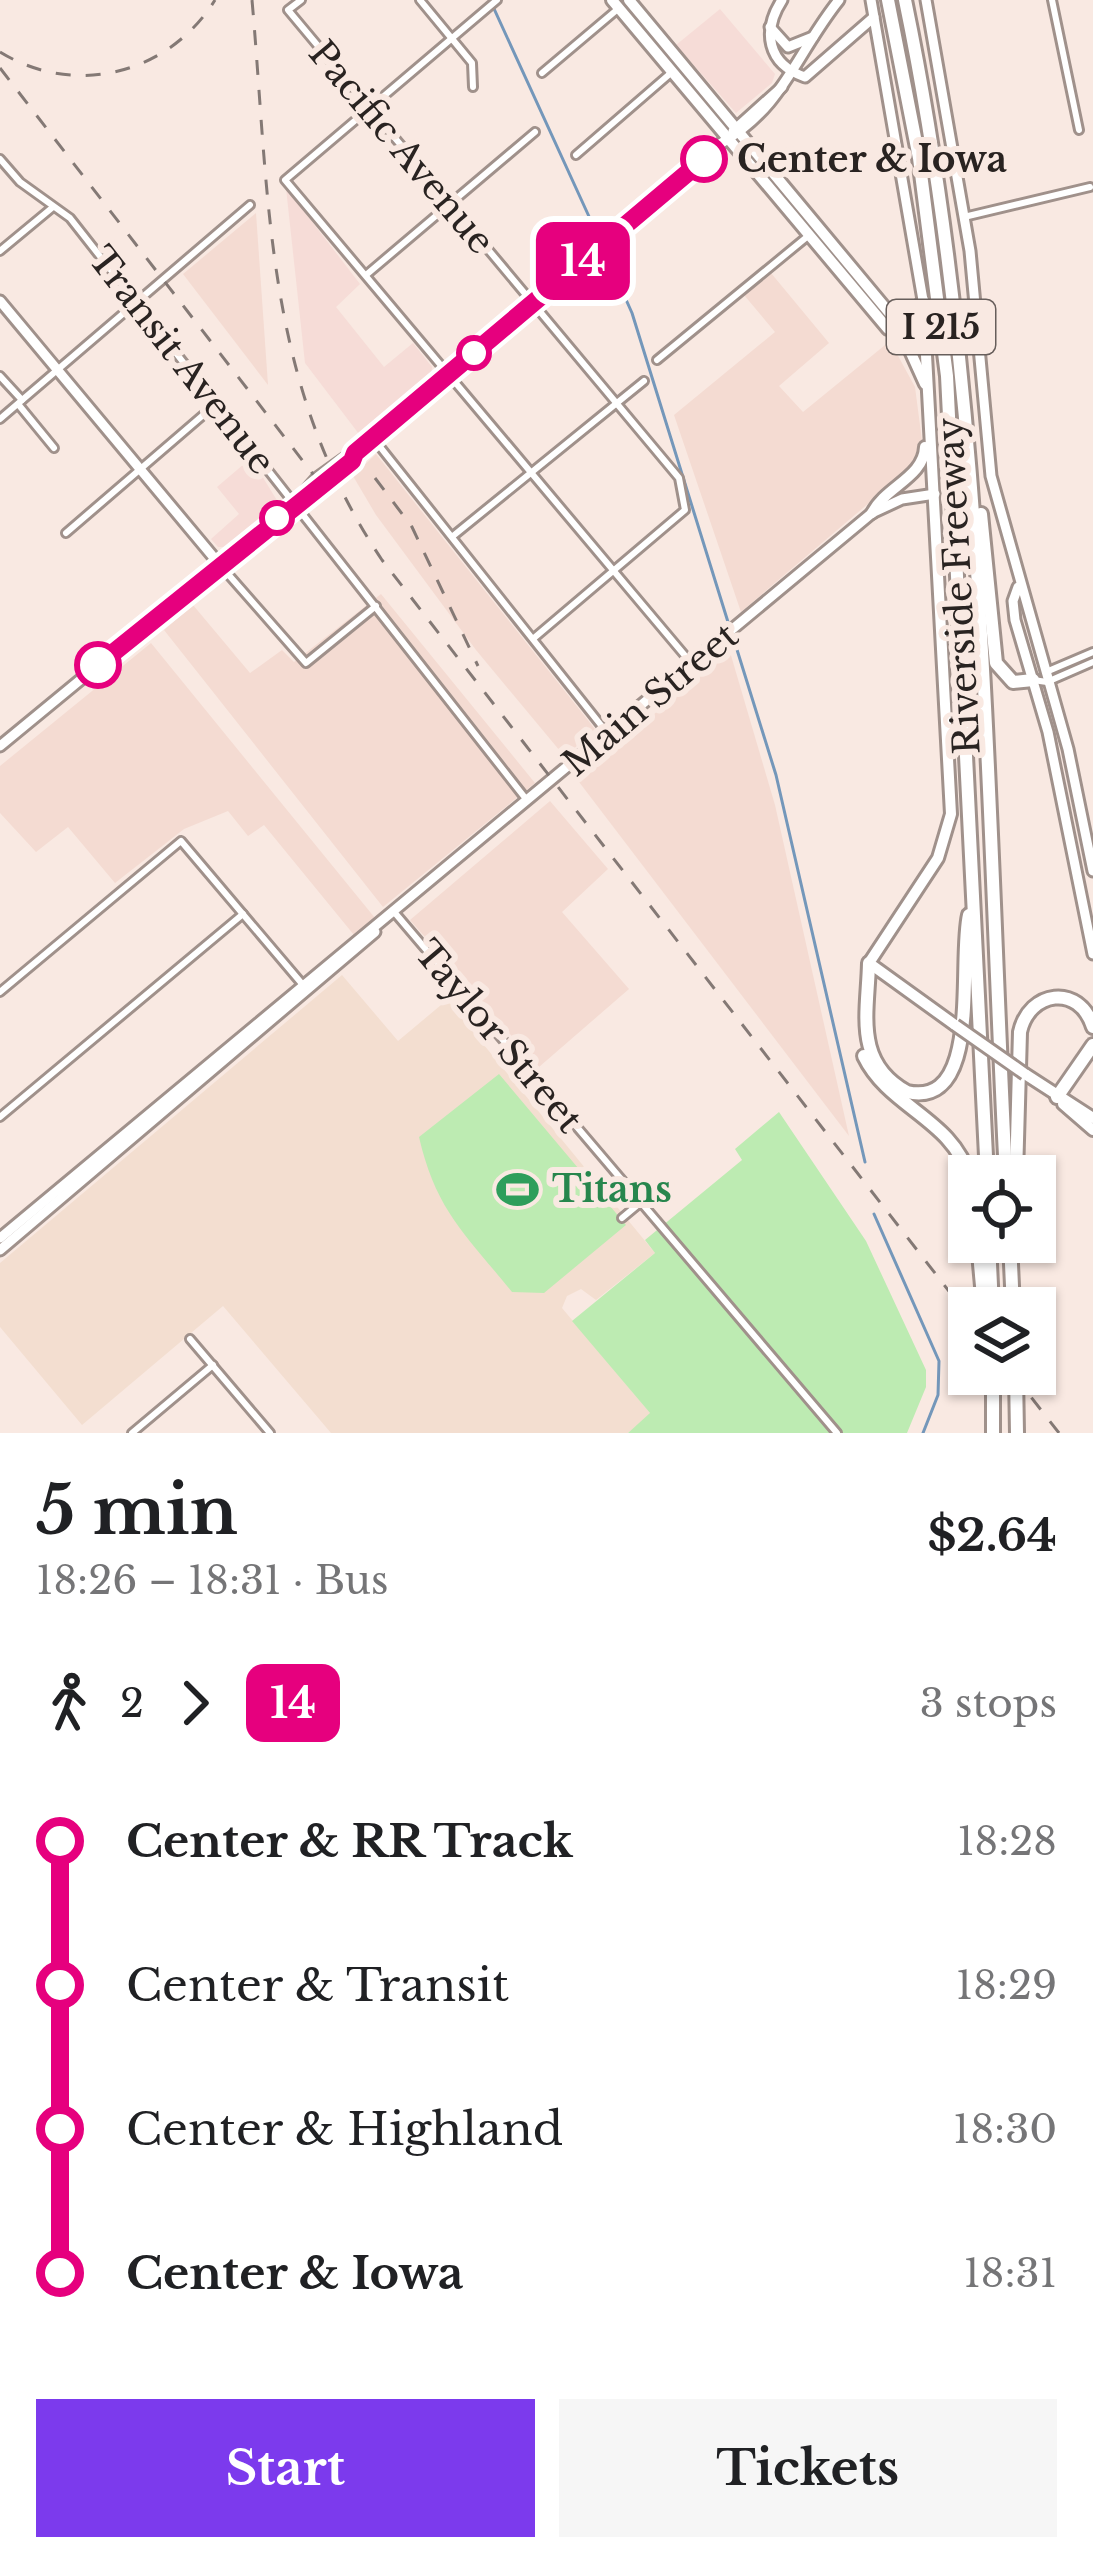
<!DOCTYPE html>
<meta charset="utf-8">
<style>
body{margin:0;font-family:"Libre Baskerville",serif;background:#f6f6f6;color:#202124;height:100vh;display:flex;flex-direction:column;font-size:45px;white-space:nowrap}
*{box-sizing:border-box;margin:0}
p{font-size:39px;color:#757577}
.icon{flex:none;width:66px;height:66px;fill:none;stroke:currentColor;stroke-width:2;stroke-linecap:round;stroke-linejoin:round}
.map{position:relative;height:1433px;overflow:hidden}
.sheet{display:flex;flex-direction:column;background:#fff;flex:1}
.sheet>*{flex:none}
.badge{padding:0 24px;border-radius:18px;font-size:42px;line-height:78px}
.buttons{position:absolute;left:948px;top:1155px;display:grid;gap:24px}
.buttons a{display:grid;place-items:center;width:108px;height:108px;border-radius:0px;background:#fff;box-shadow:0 3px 9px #0004;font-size:60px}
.map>.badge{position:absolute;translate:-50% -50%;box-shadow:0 0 0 6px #fff}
.legs{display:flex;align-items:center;gap:18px;height:132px;padding:0 36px;font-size:39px}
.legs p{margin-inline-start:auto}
.summary{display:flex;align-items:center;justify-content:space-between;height:204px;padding:0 36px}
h1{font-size:66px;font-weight:700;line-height:90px}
.action{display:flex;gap:24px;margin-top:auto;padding:24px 36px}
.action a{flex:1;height:138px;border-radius:0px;background:#7c3aed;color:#fff;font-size:48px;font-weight:700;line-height:138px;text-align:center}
.action a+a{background:#f6f6f6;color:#202124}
ul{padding:0 36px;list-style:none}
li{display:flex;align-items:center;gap:42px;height:144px;font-size:45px}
li i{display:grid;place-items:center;width:18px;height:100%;margin:0 15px;background:currentColor}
li i::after{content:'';width:30px;height:30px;margin:-15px;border:9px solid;border-radius:50%;background:#fff}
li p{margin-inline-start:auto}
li:first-child i{background:linear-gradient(#0000 50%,currentColor 0)}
li:last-child i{background:linear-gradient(currentColor 50%,#0000 0)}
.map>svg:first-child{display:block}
</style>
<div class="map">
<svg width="1093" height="1433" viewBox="0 0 1093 1433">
<rect width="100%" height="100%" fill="#f9e9e2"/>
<!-- commercial -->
<g fill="#f6dcd7">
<path d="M720 9 775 74 772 83 736 113 676 45Z"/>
<path d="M286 188 360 284 336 307 384 367 413 343 432 367 431 376 359 434 305 363Z"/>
<path d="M251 458 278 502 225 547H218L211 539 239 514 217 487Z"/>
</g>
<!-- built -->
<g fill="#f4dbd2">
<path d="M256 213 268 385 183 274Z"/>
<path d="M771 273 829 343 779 386 803 412 890 341 915 387 924 456 741 612 674 415 775 332 744 295Z"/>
<path d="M376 454 595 729 565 757 476 650 376 515 353 476Z"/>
<path d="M381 594 535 783 383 907 164 630 193 605 250 673 282 650 294 662Z"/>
<path d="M151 643 375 918 354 935 264 825 248 836 228 811 184 829 115 883 68 827 36 852 0 813V766Z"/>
<path d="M730 652 775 805 849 1136 576 778Z"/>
<path d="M550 801 608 869 562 912 629 989 539 1067 410 920Z"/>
</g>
<!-- education -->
<path fill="#f3ded0" d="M342 975 398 1041 447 1000 655 1253 596 1300 581 1289 567 1296 562 1308 651 1414 628 1433H331L223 1306 82 1425 0 1327V1263Z"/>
<!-- green -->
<g fill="#bdebb2">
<path d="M499 1074 626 1225 544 1293 512 1292C466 1235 436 1211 419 1137Z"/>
<path d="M779 1112 866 1241 926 1370V1387L907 1433H628L650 1413 572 1321 655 1253 645 1240 742 1160 735 1149Z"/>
</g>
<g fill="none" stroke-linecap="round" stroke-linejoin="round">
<!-- stream -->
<g stroke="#7497ba" stroke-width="3">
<path d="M490 0 597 234"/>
<path d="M607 257 632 313 728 622"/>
<path d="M734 640 776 775 865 1162"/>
<path d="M874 1214 939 1361 938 1395 923 1433"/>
</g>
<defs>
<g id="street">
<path d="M301 0 288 10 679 478 685 510 534 638"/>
<path d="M420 0 472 63 473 87"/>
<path d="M497 0 285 180 692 664"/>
<path d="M1052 0 1079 130"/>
<path d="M542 73 619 8"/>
<path d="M576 155 672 72"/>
<path d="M0 159 20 182 70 218 526 799"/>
<path d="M964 217 1090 187"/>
<path d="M0 251 53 207"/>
<path d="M366 275 535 132"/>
<path d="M657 360 808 236"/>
<path d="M0 376 22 400"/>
<path d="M18 404 54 448"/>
<path d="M0 419 250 205"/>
<path d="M373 438 608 734"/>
<path d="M66 533 216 404"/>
<path d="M453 536 644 381"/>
<path d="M220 565 306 663 376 606"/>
<path d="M1046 672 1093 652"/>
<path d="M1033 680 1047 682 1093 662"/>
<path d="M395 913 837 1433"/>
<path d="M0 992 181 841 303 985"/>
<path d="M0 1117 243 914"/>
<path d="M622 1218 640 1203"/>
<path d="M190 1339 270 1433"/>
<path d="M132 1433 213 1365"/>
</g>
<g id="secondary">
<path d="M782 0C762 31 767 64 805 77L874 17"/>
<path d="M871 0 923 300 898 331"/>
<path d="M926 0 970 251 991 476 1068 749 1093 871"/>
<path d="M770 27 788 47 813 37"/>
<path d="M733 131 782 87"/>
<path d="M0 301 220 565"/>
<path d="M295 503 317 478 373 438 720 144C784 107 795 55 839 0"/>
<path d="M1018 587 1013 601 1015 620 1048 732 1093 954"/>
<path d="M0 746 295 503 304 502 353 461 355 453"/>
<path d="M0 1238 872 513 902 499 935 494"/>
<path d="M0 1250 375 932"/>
</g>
<g id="primary">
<path d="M612 0 888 329 898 331"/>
<path d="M629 0 897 322 925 384"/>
<path d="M923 300 951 814 938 858 869 963 955 1025"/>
<path d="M872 513C885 487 924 477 925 447"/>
<path d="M1025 1074 1093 1118"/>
<path d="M1063 1104 1093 1130"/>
</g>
<g id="highway">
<path d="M888 0 919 158 947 376 987 1176"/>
<path d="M905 0C985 386 986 783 1006 1176"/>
<path d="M981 514 996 663 1013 682 1033 680"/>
<path d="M869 963C868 1012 853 1062 907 1092 983 1109 958 961 969 915"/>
<path d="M864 1056C889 1108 953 1119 969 1177"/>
<path d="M1057 1097 1093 1045"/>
<path d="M1016 1176 1020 1032C1029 991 1079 983 1093 1027"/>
<path d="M978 1242 984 1308"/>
<path d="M989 1242 992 1307"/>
<path d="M1010 1242 1013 1308"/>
<path d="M993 1374V1433"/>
<path d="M1016 1374 1017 1433"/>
</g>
</defs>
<!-- street casing -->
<use href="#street" stroke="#a0918b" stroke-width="12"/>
<!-- secondary casing -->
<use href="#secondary" stroke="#a0918b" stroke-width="15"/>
<!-- primary casing -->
<use href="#primary" stroke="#a0918b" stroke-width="16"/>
<!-- highway casing -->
<use href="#highway" stroke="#a0918b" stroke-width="18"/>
<!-- street -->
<use href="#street" stroke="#fff" stroke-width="6"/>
<!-- secondary -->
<use href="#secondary" stroke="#fff" stroke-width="9"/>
<!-- primary -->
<use href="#primary" stroke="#fff" stroke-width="10"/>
<!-- highway -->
<use href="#highway" stroke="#fff" stroke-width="12"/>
<!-- rail -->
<g stroke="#847975" stroke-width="3" stroke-dasharray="15 15" stroke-linecap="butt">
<path d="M252 0C270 204 264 384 382 560L969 1317"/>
<path d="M0 52C75 98 169 74 215 0"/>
<path d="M0 68 326 491"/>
<path d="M375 478 412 527 478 666"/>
<path d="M1013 1374 1059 1433"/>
</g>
<defs>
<path id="primary-bridge" d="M955 1025 1025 1074"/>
</defs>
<!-- primary-bridge casing -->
<use href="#primary-bridge" stroke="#a0918b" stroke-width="16" stroke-linecap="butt"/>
<!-- primary-bridge -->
<use href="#primary-bridge" stroke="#fff" stroke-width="10"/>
</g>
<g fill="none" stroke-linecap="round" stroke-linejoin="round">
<defs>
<path id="line-1" d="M98 665 352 461 355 453 704 159"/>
</defs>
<!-- line-1 casing -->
<use href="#line-1" stroke="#fff" stroke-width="27"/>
<!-- line-1 -->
<use href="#line-1" stroke="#e6007e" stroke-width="18"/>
</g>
<!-- icons -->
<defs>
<symbol id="stadium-bare" viewBox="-9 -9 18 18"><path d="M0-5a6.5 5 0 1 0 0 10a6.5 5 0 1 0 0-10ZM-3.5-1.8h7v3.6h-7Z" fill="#2e9e5b" stroke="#f9e9e2" stroke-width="2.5" paint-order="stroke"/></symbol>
</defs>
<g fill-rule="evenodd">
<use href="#stadium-bare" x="488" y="1160" width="59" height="59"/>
</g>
<!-- markers -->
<g fill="#fff" stroke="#e6007e" stroke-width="6">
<circle cx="704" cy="159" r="21"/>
<circle cx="474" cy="353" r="15"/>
<circle cx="277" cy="518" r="15"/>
<circle cx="98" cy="665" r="21"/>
</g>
<g text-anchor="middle" stroke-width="12" stroke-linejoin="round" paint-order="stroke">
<!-- shield labels -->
<rect fill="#f9e9e2" stroke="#675e5b" stroke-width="3" x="887" y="300" width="108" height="54" rx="9"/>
<g font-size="33" font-weight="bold" fill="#292321">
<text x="941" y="339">I 215</text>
</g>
<!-- street labels -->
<g font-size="36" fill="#292321" stroke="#f9e9e2">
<text transform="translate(402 147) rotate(50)" y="13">Pacific Avenue</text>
<text transform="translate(182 360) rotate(52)" y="13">Transit Avenue</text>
<text transform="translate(958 586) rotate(-93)" y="13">Riverside Freeway</text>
<text transform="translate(650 699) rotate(-40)" y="13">Main Street</text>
<text transform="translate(499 1036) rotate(50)" y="13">Taylor Street</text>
</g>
<!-- stop labels -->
<g font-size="36" font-weight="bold" fill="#292321" stroke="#f9e9e2" text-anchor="start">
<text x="737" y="172">Center &amp; Iowa</text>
</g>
<!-- leisure labels -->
<g font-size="36" font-weight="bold" fill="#27864d" stroke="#f9e9e2" text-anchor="start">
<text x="552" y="1202">Titans</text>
</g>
</g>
</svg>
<div class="buttons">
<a><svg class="icon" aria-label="locate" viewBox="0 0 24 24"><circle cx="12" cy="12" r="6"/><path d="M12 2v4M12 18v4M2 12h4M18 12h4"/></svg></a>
<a><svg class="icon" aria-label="layers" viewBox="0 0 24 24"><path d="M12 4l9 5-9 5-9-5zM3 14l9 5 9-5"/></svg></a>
</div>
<b class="badge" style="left:583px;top:261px;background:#e6007e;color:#fff">14</b>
</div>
<section class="sheet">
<div class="summary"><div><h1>5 min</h1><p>18:26 – 18:31 · Bus</p></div><b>$2.64</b></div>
<div class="legs"><svg class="icon" aria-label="walk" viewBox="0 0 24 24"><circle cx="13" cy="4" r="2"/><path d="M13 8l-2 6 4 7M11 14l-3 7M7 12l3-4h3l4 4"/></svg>2<svg class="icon" aria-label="forward" viewBox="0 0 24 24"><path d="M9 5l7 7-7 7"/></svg><b class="badge" style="background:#e6007e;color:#fff">14</b><p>3 stops</p></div>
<ul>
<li><i style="color:#e6007e"></i><b>Center &amp; RR Track</b><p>18:28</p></li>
<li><i style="color:#e6007e"></i><span>Center &amp; Transit</span><p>18:29</p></li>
<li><i style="color:#e6007e"></i><span>Center &amp; Highland</span><p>18:30</p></li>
<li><i style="color:#e6007e"></i><b>Center &amp; Iowa</b><p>18:31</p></li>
</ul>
<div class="action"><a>Start</a><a>Tickets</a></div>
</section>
